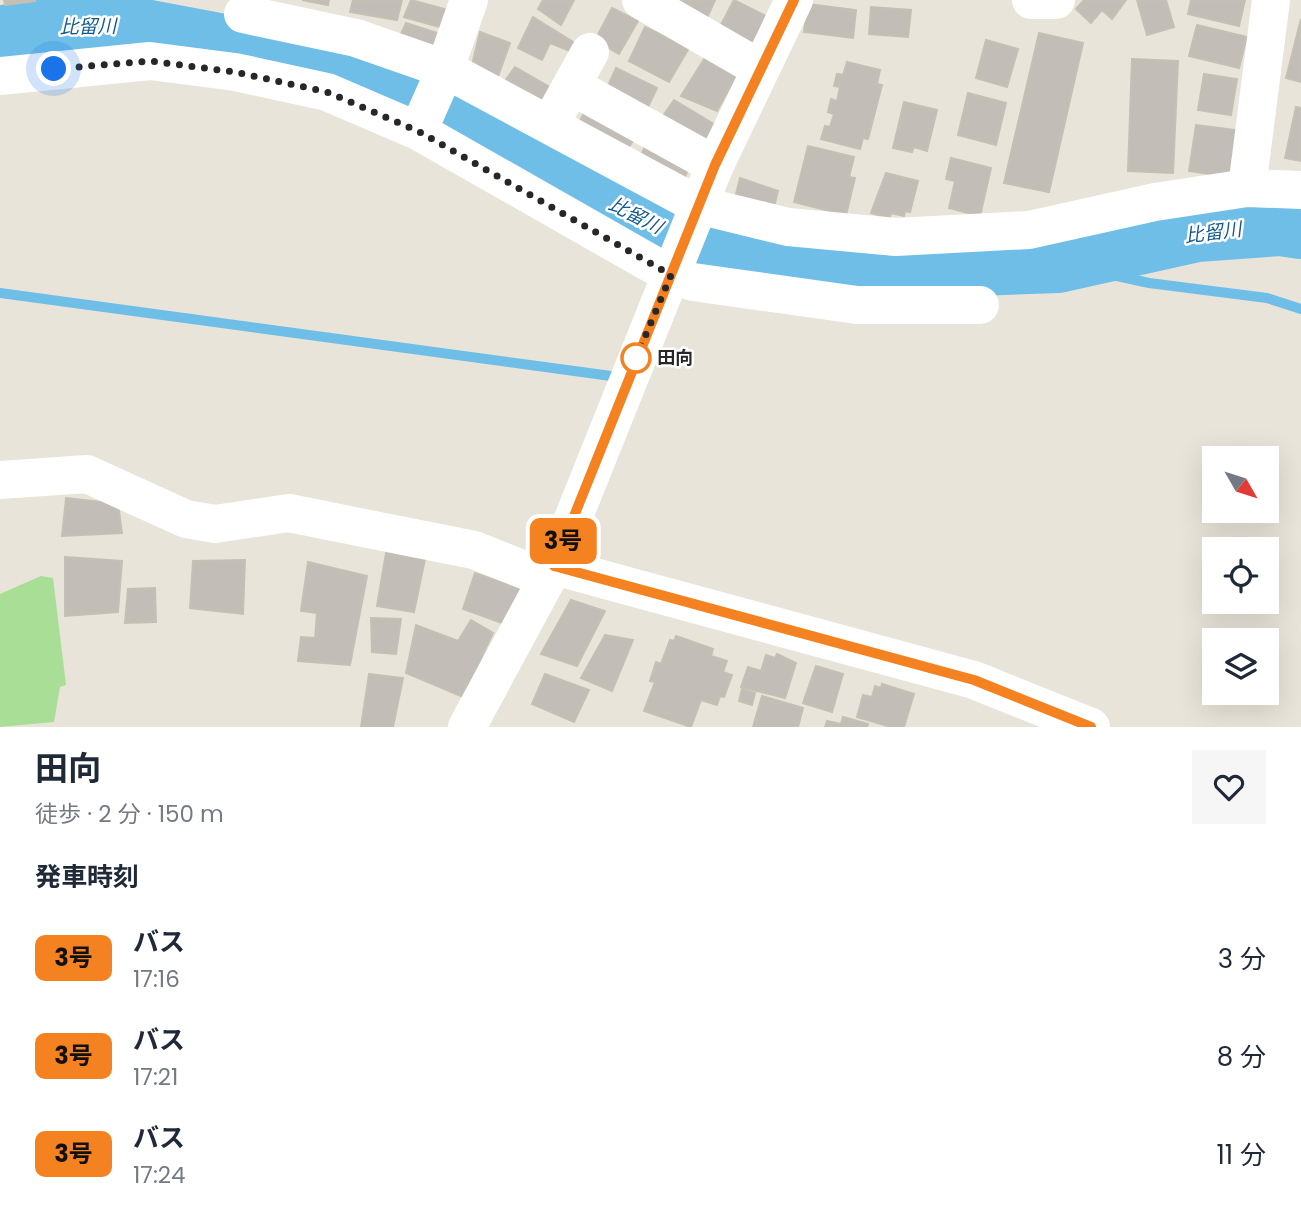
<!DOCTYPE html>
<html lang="ja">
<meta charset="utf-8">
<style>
body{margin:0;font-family:Poppins,"Noto Sans JP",sans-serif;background:#f6f6f7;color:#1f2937;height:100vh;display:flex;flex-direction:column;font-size:26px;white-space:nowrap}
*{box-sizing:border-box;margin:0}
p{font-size:23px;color:#747a83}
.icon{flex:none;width:38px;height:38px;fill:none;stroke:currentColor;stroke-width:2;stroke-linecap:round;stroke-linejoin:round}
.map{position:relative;height:727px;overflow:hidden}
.panel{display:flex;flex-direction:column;background:#fff;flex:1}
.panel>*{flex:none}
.badge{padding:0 14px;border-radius:10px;font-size:24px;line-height:46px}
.needle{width:46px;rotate:129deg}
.buttons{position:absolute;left:1202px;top:446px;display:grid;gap:14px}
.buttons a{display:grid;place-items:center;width:77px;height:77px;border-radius:0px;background:#fff;box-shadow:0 7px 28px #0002;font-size:35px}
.you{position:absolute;width:35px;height:35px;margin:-18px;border:5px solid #fff;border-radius:50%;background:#1a73e8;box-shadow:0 0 0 10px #1a73e833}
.map>.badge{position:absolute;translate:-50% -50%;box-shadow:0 0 0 4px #fff}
h2{padding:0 35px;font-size:26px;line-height:63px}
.round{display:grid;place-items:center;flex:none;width:74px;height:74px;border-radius:0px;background:#f6f6f7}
.summary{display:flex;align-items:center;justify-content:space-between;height:119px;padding:0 35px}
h1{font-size:33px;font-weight:700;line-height:52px}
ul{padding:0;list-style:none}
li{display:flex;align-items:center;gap:21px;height:98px;padding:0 35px}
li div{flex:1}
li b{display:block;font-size:26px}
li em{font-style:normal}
li .badge{min-width:77px;font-weight:700;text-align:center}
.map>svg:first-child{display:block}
</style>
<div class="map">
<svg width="1301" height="727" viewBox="0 0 1301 727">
<rect width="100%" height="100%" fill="#e9e4d9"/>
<!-- green -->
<path fill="#a9de97" d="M41 576 53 578 66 685 60 687 54 722 0 727V594Z"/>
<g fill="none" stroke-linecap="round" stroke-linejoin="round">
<!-- stream -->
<g stroke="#6fbee8" stroke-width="10">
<path d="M1058 263 1149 283 1267 298 1301 309"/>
<path d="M0 293 611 376"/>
</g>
<!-- river -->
<path stroke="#6fbee8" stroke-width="60" d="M0 36 57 24 107 22 330 64 458 117 485 135 656 228 721 250 766 258 927 268 1058 263 1197 232 1280 226 1301 229"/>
</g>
<!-- building -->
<g fill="#c2bdb6" stroke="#c4c0b3" stroke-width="2">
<path d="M4 0H35V1L5 5Z"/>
<path d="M302 0H329L328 5Z"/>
<path d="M353 0H402L397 20 350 12Z"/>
<path d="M411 0 448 10 443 28 404 17Z"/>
<path d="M543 0H574L561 25 538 9Z"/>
<path d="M677 0H715L707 18Z"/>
<path d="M734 0 768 17 750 48 718 30Z"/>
<path d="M1084 0H1126L1112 19 1102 10 1091 23 1076 9Z"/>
<path d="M1137 0H1166L1174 27 1147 35Z"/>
<path d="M1191 0H1245L1239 26 1188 14Z"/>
<path d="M808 4 856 10 853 38 804 32Z"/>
<path d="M871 7 911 10 908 37 869 34Z"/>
<path d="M612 8 638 21 619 54 595 40Z"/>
<path d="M533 17 575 43 570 51 550 43 542 60 518 48Z"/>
<path d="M1301 19V82L1286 78Z"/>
<path d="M406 23 440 34 435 49 401 34Z"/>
<path d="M1197 25 1247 37 1239 68 1189 56Z"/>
<path d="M645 27 689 48 669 82 629 61Z"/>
<path d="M480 32 510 43 497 79 470 73Z"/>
<path d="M1039 33 1083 43 1049 192 1004 183Z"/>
<path d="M986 40 1018 49 1007 87 976 78Z"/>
<path d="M708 53 738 73 717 111 681 96Z"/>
<path d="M1132 59 1178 61 1173 173 1128 171Z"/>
<path d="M847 62 880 70 877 84 882 85 868 139 863 138 860 149 821 139 825 126 830 127 834 114 828 112 831 99 837 101 840 87 834 86 837 74 843 75Z"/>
<path d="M515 67 553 89 543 113 500 88Z"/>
<path d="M616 68 657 88 646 111 607 88Z"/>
<path d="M1204 74 1237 79 1231 115 1198 110Z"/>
<path d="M968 93 1006 103 996 145 958 135Z"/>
<path d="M674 100 714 124 704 141 661 119Z"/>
<path d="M904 102 937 110 927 151 914 147 912 152 893 148Z"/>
<path d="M1296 107 1301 108V161L1285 158Z"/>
<path d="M585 111 637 135 624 154 575 130Z"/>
<path d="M1196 125 1236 130 1230 177 1189 171Z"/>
<path d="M646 144 690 165 681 186 637 165Z"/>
<path d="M808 146 854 157 849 177 855 178 846 215 794 202Z"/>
<path d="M951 158 991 168 980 216 949 208 955 181 946 179Z"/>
<path d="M886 173 918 181 910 212 905 211 904 216 891 213 890 218 871 213Z"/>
<path d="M740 178 778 191 772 215 733 206Z"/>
<path d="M66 498 118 504 122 533 62 536Z"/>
<path d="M386 553 425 559 414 612 377 606Z"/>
<path d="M65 557 122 561 118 612 65 616Z"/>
<path d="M245 560 243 614 190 608 193 561Z"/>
<path d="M308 562 367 576 350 665 298 661 301 637 315 638 317 613 301 611Z"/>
<path d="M475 573 526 591 513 627 463 609Z"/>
<path d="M155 588 156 622 125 623 128 589Z"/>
<path d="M571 600 605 611 577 666 541 654Z"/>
<path d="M371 618 401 619 396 654 372 652Z"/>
<path d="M471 620 493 633 463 697 406 673 416 625 458 641Z"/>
<path d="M605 635 633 640 612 691 581 678Z"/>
<path d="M676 636 713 649 711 656 727 661 723 672 732 675 724 697 720 696 717 705 701 700 691 727 644 711 655 682 650 681 656 662 661 664 670 640 674 641Z"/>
<path d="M777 654 796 663 785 698 741 687 748 667 761 671 766 655 775 658Z"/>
<path d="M816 666 843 674 832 712 803 703Z"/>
<path d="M369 674 403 678 393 727H361Z"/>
<path d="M545 674 589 690 574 722 532 704Z"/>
<path d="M882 684 914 694 904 727H891L857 717 863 695 872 697 875 686 881 688Z"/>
<path d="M742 689 755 693 752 705 739 701Z"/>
<path d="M762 696 803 708 798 727H753Z"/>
<path d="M843 717 868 724 867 727H825L827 721 841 724Z"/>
</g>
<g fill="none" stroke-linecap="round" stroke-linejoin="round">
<!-- minor -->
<g stroke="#fff" stroke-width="38">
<path d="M641 0 759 68"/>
<path d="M1031 0H1056"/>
<path d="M243 14 356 38 445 69 698 205 788 227 896 237 1029 230 1155 202 1247 188 1301 190"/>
<path d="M0 76 150 61 235 72 327 92 418 131 671 275 693 282 857 305H980"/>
<path d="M572 86 715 165"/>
<path d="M559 108 590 52"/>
<path d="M418 131 442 77 469 0"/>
<path d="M1247 188 1271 0"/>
<path d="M0 480 87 474 186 519 215 524 289 513 474 550 547 579"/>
<path d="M554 566 974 680 1091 727"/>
<path d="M467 727 554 566 715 165 794 0"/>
</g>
</g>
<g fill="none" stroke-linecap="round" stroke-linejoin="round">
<defs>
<path id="line" d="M794 0 715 165 554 566 974 680 1091 727"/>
</defs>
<!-- line casing -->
<use href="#line" stroke="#fff" stroke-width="16"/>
<!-- line -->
<use href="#line" stroke="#f58220" stroke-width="10"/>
<!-- walk -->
<path stroke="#272727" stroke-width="7" stroke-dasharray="0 12.6" d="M54 69 150 61 235 72 327 92 418 131 671 275 636 358"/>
</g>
<!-- markers -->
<circle fill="#fff" stroke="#f58220" stroke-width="3.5" cx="636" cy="358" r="14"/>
<g text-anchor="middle" stroke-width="5" stroke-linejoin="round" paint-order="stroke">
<!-- stop labels -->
<g font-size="18" font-weight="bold" fill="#272727" stroke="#fff" text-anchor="start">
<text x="657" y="364">田向</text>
</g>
<!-- water labels -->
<g font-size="19" font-style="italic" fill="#125a90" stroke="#fff">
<text transform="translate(88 26) rotate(-1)" y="7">比留川</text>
<text transform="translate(636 215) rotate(27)" y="7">比留川</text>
<text transform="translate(1213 232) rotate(-7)" y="7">比留川</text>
</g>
</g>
</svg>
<div class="buttons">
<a><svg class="needle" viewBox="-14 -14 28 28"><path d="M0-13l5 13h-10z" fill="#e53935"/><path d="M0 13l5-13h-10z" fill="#747a83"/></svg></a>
<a><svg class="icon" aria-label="locate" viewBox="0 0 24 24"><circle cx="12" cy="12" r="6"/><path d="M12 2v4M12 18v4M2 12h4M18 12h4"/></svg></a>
<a><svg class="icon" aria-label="layers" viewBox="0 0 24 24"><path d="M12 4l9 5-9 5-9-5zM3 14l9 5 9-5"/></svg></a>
</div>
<div class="you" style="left:54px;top:69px"></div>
<b class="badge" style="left:563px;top:541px;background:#f58220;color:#111">3号</b>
</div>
<section class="panel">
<div class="summary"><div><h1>田向</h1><p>徒歩 · 2 分 · 150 m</p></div><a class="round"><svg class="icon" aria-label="heart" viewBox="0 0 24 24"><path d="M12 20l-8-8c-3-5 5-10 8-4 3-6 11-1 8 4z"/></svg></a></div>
<h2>発車時刻</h2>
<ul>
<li><span class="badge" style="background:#f58220;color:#111">3号</span><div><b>バス</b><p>17:16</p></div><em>3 分</em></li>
<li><span class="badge" style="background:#f58220;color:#111">3号</span><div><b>バス</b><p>17:21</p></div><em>8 分</em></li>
<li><span class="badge" style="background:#f58220;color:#111">3号</span><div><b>バス</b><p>17:24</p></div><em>11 分</em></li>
</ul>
</section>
